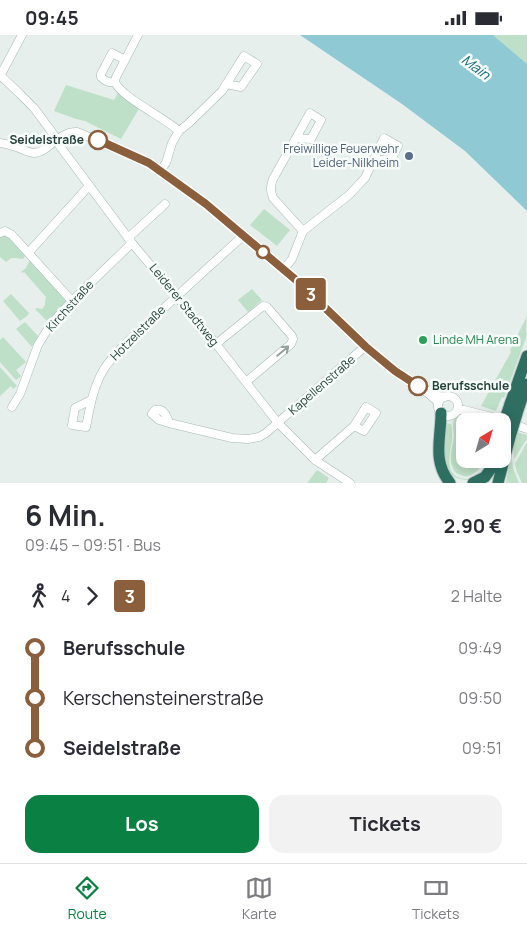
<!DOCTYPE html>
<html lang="de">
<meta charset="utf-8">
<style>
body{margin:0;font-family:Manrope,sans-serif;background:#f2f2f3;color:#2b2b33;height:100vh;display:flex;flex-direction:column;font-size:19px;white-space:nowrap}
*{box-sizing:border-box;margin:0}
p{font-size:16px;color:#7c7c81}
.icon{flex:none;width:28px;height:28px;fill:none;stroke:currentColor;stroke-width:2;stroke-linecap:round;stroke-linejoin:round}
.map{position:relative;height:448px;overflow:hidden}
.panel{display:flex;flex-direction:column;background:#fff;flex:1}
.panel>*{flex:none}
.badge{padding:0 10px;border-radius:4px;font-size:18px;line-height:32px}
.needle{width:32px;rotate:37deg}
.tools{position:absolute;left:456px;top:378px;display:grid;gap:10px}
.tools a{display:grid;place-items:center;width:55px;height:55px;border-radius:10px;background:#fff;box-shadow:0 2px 12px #0003;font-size:25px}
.map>.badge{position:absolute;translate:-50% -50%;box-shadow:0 0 0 2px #fff}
.legs{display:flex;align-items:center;gap:8px;height:55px;padding:0 25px;font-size:16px}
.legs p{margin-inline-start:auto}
.headline{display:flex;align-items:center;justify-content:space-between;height:85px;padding:0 25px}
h1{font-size:28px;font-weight:700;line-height:38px}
.cta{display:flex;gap:10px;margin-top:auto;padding:10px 25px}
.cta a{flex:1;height:58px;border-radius:15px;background:#0b8043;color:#fff;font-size:20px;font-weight:700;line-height:58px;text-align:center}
.cta a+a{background:#f2f2f3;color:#2b2b33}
ul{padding:0 25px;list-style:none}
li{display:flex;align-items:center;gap:18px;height:50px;font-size:19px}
li i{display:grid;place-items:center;width:8px;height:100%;margin:0 6px;background:currentColor}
li i::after{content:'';width:12px;height:12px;margin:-6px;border:4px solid;border-radius:50%;background:#fff}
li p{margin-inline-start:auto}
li:first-child i{background:linear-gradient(#0000 50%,currentColor 0)}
li:last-child i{background:linear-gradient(currentColor 50%,#0000 0)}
.status{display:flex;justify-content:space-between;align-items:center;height:35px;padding:0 25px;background:#fff;direction:ltr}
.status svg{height:14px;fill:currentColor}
.menu{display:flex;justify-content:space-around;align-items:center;height:70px;border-top:1px solid #e1e1e2;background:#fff;font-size:14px;color:#7c7c81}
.menu a{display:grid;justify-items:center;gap:2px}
.menu .active{color:#0b8043}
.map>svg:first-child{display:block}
</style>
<div class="status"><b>09:45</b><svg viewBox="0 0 49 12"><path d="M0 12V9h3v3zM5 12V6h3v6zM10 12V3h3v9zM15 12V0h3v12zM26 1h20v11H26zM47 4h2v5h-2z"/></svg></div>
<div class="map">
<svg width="527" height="448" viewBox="0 0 527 448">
<rect width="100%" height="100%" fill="#e6efeb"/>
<!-- green -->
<g fill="#bfe0c8">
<path d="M493 0H527V29Z"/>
<path d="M66 50 114 65 118 58 140 72 121 104 85 86 76 84 54 76Z"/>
<path d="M264 174 290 195 277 211 250 190Z"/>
<path d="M0 201H6L10 202 68 264 48 287 35 274 37 273 42 274 45 270V266L46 262 24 237 22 238 21 237 26 233 30 225 25 221 23 224 15 223H11L6 227 0 222Z"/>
<path d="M252 254 262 265 248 277 238 265Z"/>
<path d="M11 259 29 278 27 281 20 286 3 266Z"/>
<path d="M527 281 526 297 527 300 504 363 502 362 496 376 481 371 511 317 510 315Z"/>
<path d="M25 287 38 301 32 312 16 294Z"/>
<path d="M3 302 26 327 16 335 21 341 16 345 0 327V305Z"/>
<path d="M0 332 17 351 13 354 11 351 0 361Z"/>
<path d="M464 379 488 386H465V424H485C481 433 472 445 461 440 457 439 455 437 453 433 448 423 453 411 454 401 454 396 452 390 454 385 456 381 460 380 464 379Z"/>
<path d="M446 388 451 389C452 393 452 398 452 402 451 417 441 444 468 444V445C459 445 449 441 445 432 441 422 444 398 446 388Z"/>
<path d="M517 397 527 400V404L514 424 513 410Z"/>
<path d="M527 407V448H522L517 437 515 429Z"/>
<path d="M511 416 513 433 519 448H506Z"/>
<path d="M317 435 329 443 326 448H307Z"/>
</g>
<!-- water -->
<path fill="#8ec9d4" d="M300 0H493L527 29V176L465 116 402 69Z"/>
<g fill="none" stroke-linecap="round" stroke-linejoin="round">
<defs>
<g id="minor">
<path d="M125 25 138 0"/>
<path d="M0 40 20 59 34 73 57 104"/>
<path d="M0 41 22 0"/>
<path d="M115 47C109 48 106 47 101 42V39L112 18 125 25 116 42 115 47C121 62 165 83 179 96"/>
<path d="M296 103 311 104 321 85 310 78 273 144C270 151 270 156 273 163L303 196"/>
<path d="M0 108C6 109 13 111 19 113 24 115 29 118 35 118 48 117 59 96 77 97L149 128 179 149 206 169 284 234 308 256 366 312 395 336 429 359 437 366 438 369"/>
<path d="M59 110 132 208 216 309 278 388 315 425 350 448"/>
<path d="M160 135 166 128 172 108 179 96 189 88 222 56 244 21 257 29 241 52 226 49"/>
<path d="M0 198 5 196 12 200 72 266"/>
<path d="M128 203 165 169"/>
<path d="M29 217 89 151"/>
<path d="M284 234 292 224 303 196 349 160 365 143 384 103 398 111 391 124 373 126"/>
<path d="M216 309 263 271 267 272 292 301 293 304 291 309 246 347"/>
<path d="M431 355 439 361 444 362"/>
<circle cx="448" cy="371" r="10"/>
<path d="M91 365 75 373 72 390 86 392C90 372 93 352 104 334 116 316 134 301 149 287 180 258 212 229 243 201"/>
<path d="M12 372 20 359 38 310 51 289 72 266 132 208"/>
<path d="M456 377 459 375H464L496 383 527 394"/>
<path d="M169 388 159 385 152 379 155 375C163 373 167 381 169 388L232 403 248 404 259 402 266 398 290 377 361 315 366 312"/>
<path d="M315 425 354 391 364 396 376 378 366 372 354 391"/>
</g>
<g id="highway">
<path d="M510 369 527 321"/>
<path d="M519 372 527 349"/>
<path d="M441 378C441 404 432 426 450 448"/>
<path d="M473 448 485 442 495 428"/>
<path d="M498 448 510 402"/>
</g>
</defs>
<!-- minor casing -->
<use href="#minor" stroke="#a8b8b2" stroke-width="9"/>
<!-- highway casing -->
<use href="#highway" stroke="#c2cac8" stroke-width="13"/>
<!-- minor -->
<use href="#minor" stroke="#fff" stroke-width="8"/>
<!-- highway -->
<use href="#highway" stroke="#2f6f62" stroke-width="11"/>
<defs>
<g id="highway-bridge">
<path d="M502 393 510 369"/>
<path d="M510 402 519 372"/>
</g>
</defs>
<!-- highway-bridge casing -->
<use href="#highway-bridge" stroke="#c2cac8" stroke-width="13" stroke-linecap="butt"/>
<!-- highway-bridge -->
<use href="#highway-bridge" stroke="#2f6f62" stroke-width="11"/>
</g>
<!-- one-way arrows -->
<defs><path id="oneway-shaft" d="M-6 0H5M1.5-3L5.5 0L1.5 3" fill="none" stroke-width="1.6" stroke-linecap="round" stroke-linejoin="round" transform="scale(1.25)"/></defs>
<use stroke="#92a09c" href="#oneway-shaft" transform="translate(283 316) rotate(-40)"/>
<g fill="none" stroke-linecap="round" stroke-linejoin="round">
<defs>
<path id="line-1" d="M98 105 149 128 206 169 296 245 366 312 395 336 418 351"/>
</defs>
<!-- line-1 casing -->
<use href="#line-1" stroke="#fff" stroke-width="11"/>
<!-- line-1 -->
<use href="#line-1" stroke="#8b5e3c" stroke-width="8"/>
</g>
<!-- markers -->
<g fill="#fff" stroke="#8b5e3c" stroke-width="2.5">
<circle cx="98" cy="105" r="9"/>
<circle cx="263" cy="217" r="6"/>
<circle cx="418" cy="351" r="9"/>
</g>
<circle fill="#5c6f8a" stroke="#f7fbf9" stroke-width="2" cx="409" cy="121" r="5"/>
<circle fill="#2e9e5b" stroke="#f7fbf9" stroke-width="2" cx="423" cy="305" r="5"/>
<g text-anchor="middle" stroke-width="5" stroke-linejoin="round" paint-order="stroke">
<!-- stop labels -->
<g font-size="12" font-weight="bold" fill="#24423a" stroke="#f7fbf9" text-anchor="end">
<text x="84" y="109">Seidelstraße</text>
<text x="432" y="355" text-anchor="start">Berufsschule</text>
</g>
<!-- service labels -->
<g font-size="12" fill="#4e5e75" stroke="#f7fbf9" text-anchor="end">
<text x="399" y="118">Freiwillige Feuerwehr<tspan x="399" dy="14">Leider-Nilkheim</tspan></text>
</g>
<!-- street labels -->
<g font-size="12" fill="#24423a" stroke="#f7fbf9">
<text transform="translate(184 270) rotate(51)" y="4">Leiderer Stadtweg</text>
<text transform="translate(70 271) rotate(-48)" y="4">Kirchstraße</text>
<text transform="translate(138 298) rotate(-45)" y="4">Hotzelstraße</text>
<text transform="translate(322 350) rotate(-41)" y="4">Kapellenstraße</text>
</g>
<!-- leisure labels -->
<g font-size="12" fill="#27864d" stroke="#f7fbf9" text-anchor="start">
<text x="433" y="309">Linde MH Arena</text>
</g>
<!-- water labels -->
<g font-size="14" font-style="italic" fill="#1c6f80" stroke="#f7fbf9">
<text transform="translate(476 32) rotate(37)" y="5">Main</text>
</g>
</g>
</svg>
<div class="tools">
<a><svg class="needle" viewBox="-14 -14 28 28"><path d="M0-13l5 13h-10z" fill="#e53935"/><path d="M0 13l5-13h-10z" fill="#7c7c81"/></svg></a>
</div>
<b class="badge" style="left:311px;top:259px;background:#8b5e3c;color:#fff">3</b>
</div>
<section class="panel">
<div class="headline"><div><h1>6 Min.</h1><p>09:45 – 09:51 · Bus</p></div><b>2.90 €</b></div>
<div class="legs"><svg class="icon" aria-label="walk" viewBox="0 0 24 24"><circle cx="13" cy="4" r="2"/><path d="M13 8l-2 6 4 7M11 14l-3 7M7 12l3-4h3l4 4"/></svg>4<svg class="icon" aria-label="forward" viewBox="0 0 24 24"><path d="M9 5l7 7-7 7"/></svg><b class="badge" style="background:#8b5e3c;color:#fff">3</b><p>2 Halte</p></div>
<ul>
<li><i style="color:#8b5e3c"></i><b>Berufsschule</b><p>09:49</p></li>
<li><i style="color:#8b5e3c"></i><span>Kerschensteinerstraße</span><p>09:50</p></li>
<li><i style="color:#8b5e3c"></i><b>Seidelstraße</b><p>09:51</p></li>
</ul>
<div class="cta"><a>Los</a><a>Tickets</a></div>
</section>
<nav class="menu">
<a class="active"><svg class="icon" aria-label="directions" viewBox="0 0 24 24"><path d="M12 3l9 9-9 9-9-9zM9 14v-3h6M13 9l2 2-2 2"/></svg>Route</a>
<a><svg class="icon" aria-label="map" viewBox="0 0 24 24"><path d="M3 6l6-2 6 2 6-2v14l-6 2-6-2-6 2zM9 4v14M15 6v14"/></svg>Karte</a>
<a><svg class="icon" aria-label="tickets" viewBox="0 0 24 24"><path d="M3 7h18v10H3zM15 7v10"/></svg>Tickets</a>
</nav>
